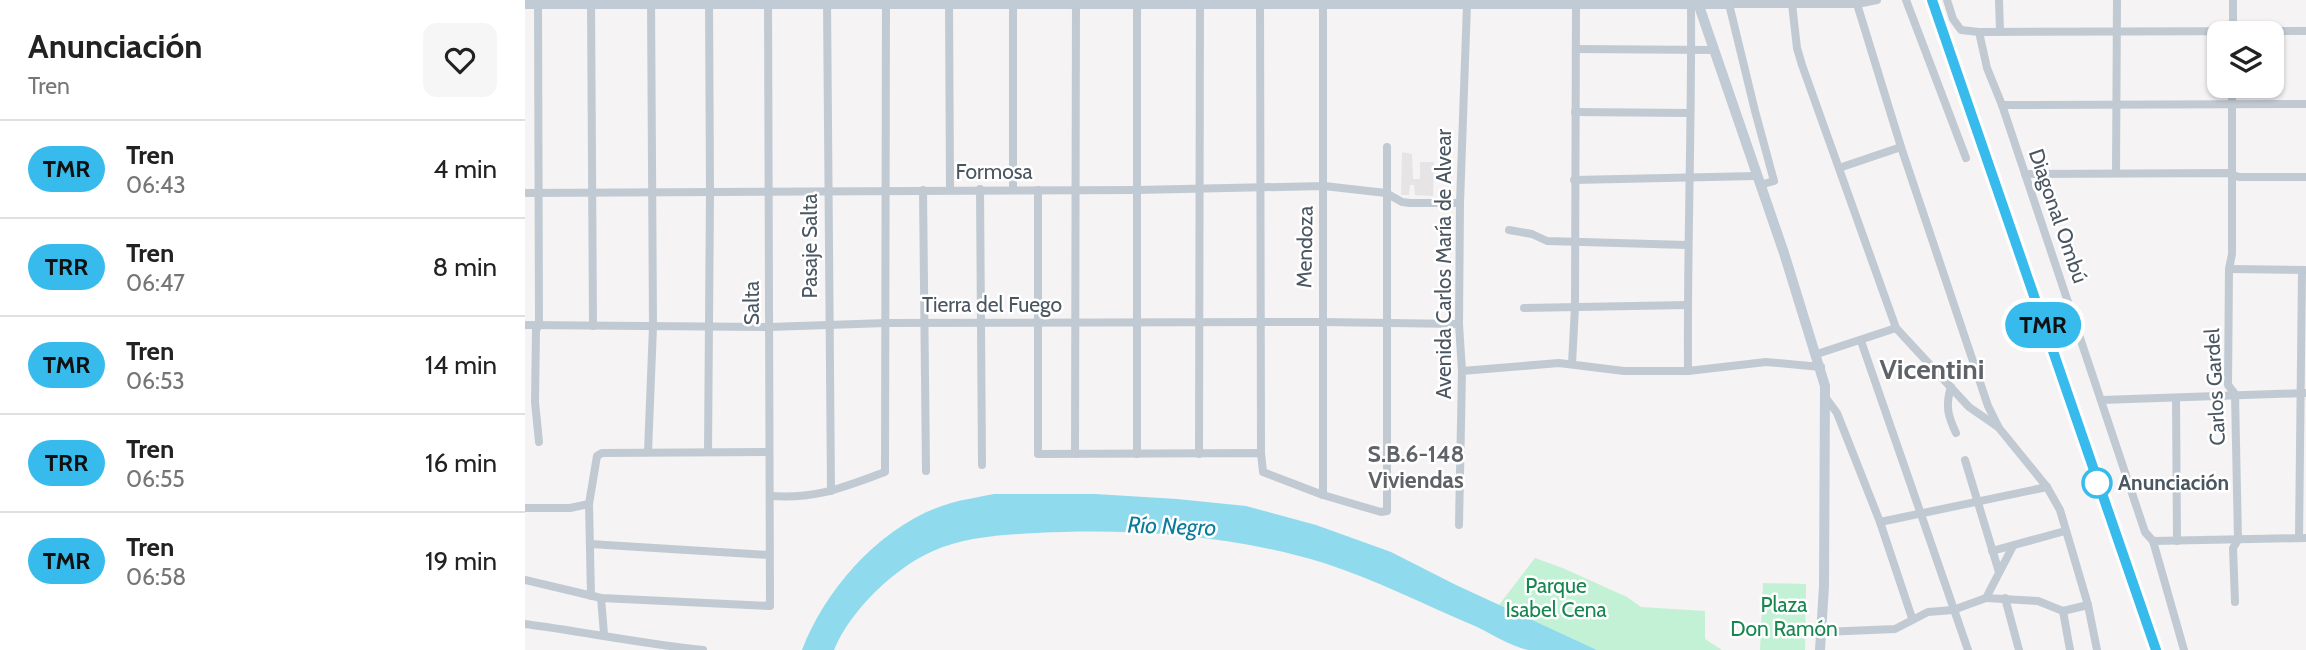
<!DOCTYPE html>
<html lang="es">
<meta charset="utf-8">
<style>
body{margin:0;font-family:Cabin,sans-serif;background:#f6f6f6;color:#222;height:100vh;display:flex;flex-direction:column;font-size:26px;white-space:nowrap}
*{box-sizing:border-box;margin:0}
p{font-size:23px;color:#767676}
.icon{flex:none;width:38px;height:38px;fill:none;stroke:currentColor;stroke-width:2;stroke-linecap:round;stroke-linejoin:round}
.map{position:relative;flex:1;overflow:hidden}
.details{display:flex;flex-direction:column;background:#fff;width:525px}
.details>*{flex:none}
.badge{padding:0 14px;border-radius:23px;font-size:24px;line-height:46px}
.controls{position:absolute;left:1682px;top:21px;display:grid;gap:14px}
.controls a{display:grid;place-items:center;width:77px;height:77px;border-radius:14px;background:#fff;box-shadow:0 2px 5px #0004;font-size:35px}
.map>.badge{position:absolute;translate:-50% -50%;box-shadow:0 0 0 4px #fff}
.round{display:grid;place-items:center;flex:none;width:74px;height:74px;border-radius:14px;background:#f6f6f6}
.summary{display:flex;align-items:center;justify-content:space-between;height:119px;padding:0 28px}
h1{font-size:33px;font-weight:800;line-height:52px}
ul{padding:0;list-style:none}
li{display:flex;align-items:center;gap:21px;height:98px;padding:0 28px;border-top:2px solid #e0e0e0}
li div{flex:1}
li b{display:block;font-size:26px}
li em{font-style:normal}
li .badge{min-width:77px;font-weight:700;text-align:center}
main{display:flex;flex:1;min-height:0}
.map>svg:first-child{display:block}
</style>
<main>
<section class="details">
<div class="summary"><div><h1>Anunciación</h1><p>Tren</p></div><a class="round"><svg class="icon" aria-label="heart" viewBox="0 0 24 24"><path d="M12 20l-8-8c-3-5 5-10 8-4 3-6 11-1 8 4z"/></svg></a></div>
<ul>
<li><span class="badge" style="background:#37bbed;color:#111">TMR</span><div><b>Tren</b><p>06:43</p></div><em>4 min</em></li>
<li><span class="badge" style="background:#37bbed;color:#111">TRR</span><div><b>Tren</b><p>06:47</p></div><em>8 min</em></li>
<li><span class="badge" style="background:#37bbed;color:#111">TMR</span><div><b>Tren</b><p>06:53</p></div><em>14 min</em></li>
<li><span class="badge" style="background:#37bbed;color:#111">TRR</span><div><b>Tren</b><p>06:55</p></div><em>16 min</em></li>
<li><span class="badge" style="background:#37bbed;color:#111">TMR</span><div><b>Tren</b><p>06:58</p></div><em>19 min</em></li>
</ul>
</section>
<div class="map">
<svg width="1781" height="650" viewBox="0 0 1781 650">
<rect width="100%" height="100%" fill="#f5f3f3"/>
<!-- education -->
<path fill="#e6e4e5" d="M877 152 887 154 888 179H895V162H909L908 196 890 195 889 185H885L884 195H876Z"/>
<!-- green -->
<g fill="#c3f1d5">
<path d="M1010 558 1040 569 1102 597 1116 607 1180 611V639L1197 650H1072L974 605Z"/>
<path d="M1238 583 1281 584 1280 650H1235Z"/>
</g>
<!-- water -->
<path fill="#90daee" d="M469 494H570L652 499 721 506 791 525 866 552 931 585 1072 650C1053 650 1020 650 1003 650 985 646 967 634 950 626 900 605 851 580 799 563 707 535 606 528 511 533 477 535 439 537 408 551 369 568 325 611 309 650H277C301 587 359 522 426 503 440 499 455 497 469 494Z"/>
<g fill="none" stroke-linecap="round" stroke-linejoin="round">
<!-- street -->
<g stroke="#c1cad2" stroke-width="8">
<path d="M13 0 14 325 11 330 10 402 14 442"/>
<path d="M66 0 68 326"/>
<path d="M735 0 736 453"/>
<path d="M1381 0 1441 158"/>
<path d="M1422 0 1428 19 1436 30 1454 32 1781 31"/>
<path d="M1474 0 1475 31"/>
<path d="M1708 0V33"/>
<path d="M302 1 306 491"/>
<path d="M424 4 425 190"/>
<path d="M1267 4 1272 48 1277 65 1371 328 1444 407 1473 427"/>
<path d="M1332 4 1376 147 1463 406 1474 428 1522 487 1535 510 1563 605 1572 650"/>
<path d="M1454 32 1462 68 1477 105 1620 532 1628 541 1659 650"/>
<path d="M1052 49 1188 50"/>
<path d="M1707 86V254L1704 269 1703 385 1710 394 1713 540 1708 548 1710 602"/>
<path d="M1477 105 1781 104"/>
<path d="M1050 112 1165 113"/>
<path d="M1314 168 1376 147"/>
<path d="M1591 173 1592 0"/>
<path d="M1500 174 1702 173 1714 177H1781"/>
<path d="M1049 180 1231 176"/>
<path d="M1235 185 1249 181 1230 111 1204 4H1332L1352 0"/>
<path d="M455 189 457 465"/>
<path d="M398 190 401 471"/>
<path d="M488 190V0"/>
<path d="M513 190V454L736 453 738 472 798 495 856 512 862 511V147"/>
<path d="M0 193 612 190 799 186 861 193 877 202 885 203H935"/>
<path d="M984 230 1007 234 1022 241 1162 245"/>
<path d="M1704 269 1781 270"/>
<path d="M999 308 1162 305"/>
<path d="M0 325 244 327 361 323 796 322 934 324"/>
<path d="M1336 341 1443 650"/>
<path d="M1292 354 1371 328"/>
<path d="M1047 364 1050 307 1051 3"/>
<path d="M937 371 1034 363 1099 371H1163L1241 362 1296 367"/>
<path d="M1163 371C1162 248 1167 126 1166 3"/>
<path d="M1426 387C1420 406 1423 416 1431 433"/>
<path d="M1301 398 1312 413 1355 522 1387 618"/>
<path d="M1651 398 1652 541"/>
<path d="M1577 400 1781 393"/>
<path d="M123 452 128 327 126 0"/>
<path d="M183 452 185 192 184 0"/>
<path d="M550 454 551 0"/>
<path d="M612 454V0"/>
<path d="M674 454 675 0"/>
<path d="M1440 460 1474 572"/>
<path d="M798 495V0"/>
<path d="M245 496C292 499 316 488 360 472L361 0"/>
<path d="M0 508H45L64 504"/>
<path d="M1355 522 1522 487"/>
<path d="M934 525 937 371 934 324 935 203 942 4"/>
<path d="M1774 538 1777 270"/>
<path d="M1628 541 1781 538"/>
<path d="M65 544 244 555"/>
<path d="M1467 551 1540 531"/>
<path d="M0 580 76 598 245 606 243 0"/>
<path d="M66 596 64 504 72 456 77 453 244 452"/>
<path d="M76 598 79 634"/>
<path d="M1461 598 1513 601 1538 611 1545 650"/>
<path d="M1480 598 1494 650"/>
<path d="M1538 611 1563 605"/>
<path d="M0 624C60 632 118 644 178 650"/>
<path d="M1298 632 1370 629 1403 612 1428 610 1461 598 1488 546"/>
</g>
<!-- secondary -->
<g stroke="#c1cbd6" stroke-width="10">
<path d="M1173 3 1259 253 1300 386 1299 586 1295 650"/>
<path d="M0 4H1204L1203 0"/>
</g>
<defs>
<path id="rail" d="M1407 0 1631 650"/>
</defs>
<!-- rail casing -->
<use href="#rail" stroke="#b5b8bd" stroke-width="4.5"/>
<!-- rail -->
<use href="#rail" stroke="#fff" stroke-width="2" stroke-dasharray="5" stroke-linecap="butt"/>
</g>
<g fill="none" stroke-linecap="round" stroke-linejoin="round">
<defs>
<path id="line" d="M1407 0 1631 650"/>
</defs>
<!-- line casing -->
<use href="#line" stroke="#fff" stroke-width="16"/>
<!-- line -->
<use href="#line" stroke="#37bbed" stroke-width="10"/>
</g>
<!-- markers -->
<circle fill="#fff" stroke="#37bbed" stroke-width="3.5" cx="1572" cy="483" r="14"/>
<g text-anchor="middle" stroke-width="5" stroke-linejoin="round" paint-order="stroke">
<!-- street labels -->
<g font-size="21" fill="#4a5661" stroke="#fff">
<text x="469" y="179">Formosa</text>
<text transform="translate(1533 216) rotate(71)" y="7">Diagonal Ombú</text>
<text transform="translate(285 246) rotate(-90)" y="7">Pasaje Salta</text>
<text transform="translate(780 247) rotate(-89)" y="7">Mendoza</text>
<text transform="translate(919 264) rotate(-90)" y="7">Avenida Carlos María de Alvear</text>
<text transform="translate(227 303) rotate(-90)" y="7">Salta</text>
<text x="467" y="312">Tierra del Fuego</text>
<text transform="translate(1690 387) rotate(-93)" y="7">Carlos Gardel</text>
</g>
<!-- stop labels -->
<g font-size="21" font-weight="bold" fill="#4a5661" stroke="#fff" text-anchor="start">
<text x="1593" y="490">Anunciación</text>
</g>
<!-- park labels -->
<g font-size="21" fill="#17864f" stroke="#fff">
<text x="1031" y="593">Parque<tspan x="1031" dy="24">Isabel Cena</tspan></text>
<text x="1259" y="612">Plaza<tspan x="1259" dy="24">Don Ramón</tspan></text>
</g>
<!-- neighbourhood labels -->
<g font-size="23" font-weight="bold" fill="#5f6368" stroke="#fff">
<text x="891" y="462">S.B.6-148<tspan x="891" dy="26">Viviendas</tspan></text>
</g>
<!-- water labels -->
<g font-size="23" font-style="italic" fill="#0c7c9b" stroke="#fff">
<text transform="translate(647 526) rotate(2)" y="8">Río Negro</text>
</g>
<!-- district labels -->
<g font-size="28" font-weight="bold" fill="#5f6368" stroke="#fff">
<text x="1407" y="379">Vicentini</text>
</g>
</g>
</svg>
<div class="controls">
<a><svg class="icon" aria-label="layers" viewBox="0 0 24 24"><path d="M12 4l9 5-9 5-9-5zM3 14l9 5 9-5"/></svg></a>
</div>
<b class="badge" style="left:1518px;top:325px;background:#37bbed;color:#111">TMR</b>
</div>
</main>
